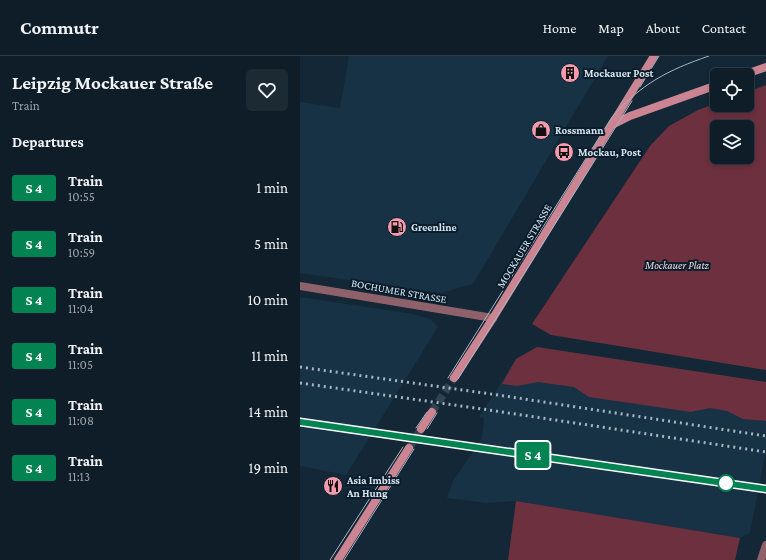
<!DOCTYPE html>
<meta charset="utf-8">
<style>
body{margin:0;font-family:"Crimson Pro",serif;background:#1c2a34;color:#f1f3f6;height:100vh;display:flex;flex-direction:column;font-size:15px;white-space:nowrap}
*{box-sizing:border-box;margin:0}
p{font-size:13px;color:#9ba2a8}
.icon{flex:none;width:22px;height:22px;fill:none;stroke:currentColor;stroke-width:2;stroke-linecap:round;stroke-linejoin:round}
.map{position:relative;flex:1;overflow:hidden}
.panel{display:flex;flex-direction:column;background:#0e1d28;width:300px}
.panel>*{flex:none}
.badge{padding:0 8px;border-radius:3px;font-size:14px;line-height:26px}
.controls{position:absolute;left:410px;top:12px;display:grid;gap:8px}
.controls a{display:grid;place-items:center;width:44px;height:44px;border-radius:6px;background:#0e1d28;box-shadow:0 2px 6px #0003,0 0 0 1px #2e3b45;font-size:20px}
.map>.badge{position:absolute;translate:-50% -50%;box-shadow:0 0 0 2px #fff}
h2{padding:0 12px;font-size:15px;line-height:36px}
.round{display:grid;place-items:center;flex:none;width:42px;height:42px;border-radius:6px;background:#1c2a34}
.head{display:flex;align-items:center;justify-content:space-between;height:68px;padding:0 12px}
h1{font-size:19px;font-weight:700;line-height:30px}
ul{padding:0;list-style:none}
li{display:flex;align-items:center;gap:12px;height:56px;padding:0 12px}
li div{flex:1}
li b{display:block;font-size:15px}
li em{font-style:normal}
li .badge{min-width:44px;font-weight:700;text-align:center}
header{display:flex;align-items:center;gap:24px;box-sizing:border-box;height:56px;padding:0 20px;background:#0e1d28;border-bottom:1px solid #2e3b45}
header strong{font-size:19px}
nav{display:flex;gap:22px;margin-inline-start:auto;font-size:14px}
main{display:flex;flex:1;min-height:0}
.map>svg:first-child{display:block}
</style>
<header>
<strong>Commutr</strong>
<nav><a>Home</a><a>Map</a><a>About</a><a>Contact</a></nav>
</header>
<main>
<section class="panel">
<div class="head"><div><h1>Leipzig Mockauer Straße</h1><p>Train</p></div><a class="round"><svg class="icon" aria-label="heart" viewBox="0 0 24 24"><path d="M12 20l-8-8c-3-5 5-10 8-4 3-6 11-1 8 4z"/></svg></a></div>
<h2>Departures</h2>
<ul>
<li><span class="badge" style="background:#028351;color:#fff">S 4</span><div><b>Train</b><p>10:55</p></div><em>1 min</em></li>
<li><span class="badge" style="background:#028351;color:#fff">S 4</span><div><b>Train</b><p>10:59</p></div><em>5 min</em></li>
<li><span class="badge" style="background:#028351;color:#fff">S 4</span><div><b>Train</b><p>11:04</p></div><em>10 min</em></li>
<li><span class="badge" style="background:#028351;color:#fff">S 4</span><div><b>Train</b><p>11:05</p></div><em>11 min</em></li>
<li><span class="badge" style="background:#028351;color:#fff">S 4</span><div><b>Train</b><p>11:08</p></div><em>14 min</em></li>
<li><span class="badge" style="background:#028351;color:#fff">S 4</span><div><b>Train</b><p>11:13</p></div><em>19 min</em></li>
</ul>
</section>
<div class="map">
<svg width="466" height="504" viewBox="0 0 466 504">
<rect width="100%" height="100%" fill="#132736"/>
<!-- built -->
<g fill="#173245">
<path d="M49 0H308L173 228 141 237 0 217V46L40 52Z"/>
<path d="M0 241 107 257 131 263 138 271 46 419 0 410Z"/>
<path d="M237 291 466 326V394L450 477 440 482 216 445 187 447 147 442 153 425 182 382 184 362 179 361 216 303Z"/>
</g>
<!-- green -->
<g fill="#6d303f" fill-rule="evenodd">
<path d="M466 29V314L251 279 232 268 350 90 369 70 398 54 417 47V49H447V36ZM417 71H447V101H417Z"/>
<path d="M237 291 466 326V365L443 363 427 355 410 352 391 356 289 341 274 331 238 326 217 330 202 328 216 303Z"/>
<path d="M216 445 440 482 435 504H208Z"/>
</g>
<g fill="none" stroke-linecap="round" stroke-linejoin="round">
<!-- secondary-tunnel -->
<g stroke="#304351" stroke-width="8" stroke-dasharray="8 4" stroke-linecap="butt">
<path d="M132 356 154 322"/>
<path d="M109 392 121 373"/>
</g>
<!-- street -->
<g stroke="#8f626b" stroke-width="8">
<path d="M0 230 193 262"/>
<path d="M461 504 466 489"/>
</g>
<!-- secondary -->
<g stroke="#cb8492" stroke-width="8">
<path d="M443 19 466 11"/>
<path d="M312 69 330 60 417 29"/>
<path d="M154 322 193 262 354 0"/>
<path d="M121 373 132 356"/>
<path d="M38 504 109 392"/>
</g>
<!-- tram -->
<g stroke="#a6b5c0" stroke-width="1">
<path d="M340 31 359 0"/>
<path d="M148 322 312 61C341 28 368 14 409 0"/>
<path d="M158 323 332 45"/>
<path d="M116 372 127 356"/>
<path d="M127 373 137 357"/>
<path d="M30 504 103 391"/>
<path d="M44 504 114 393"/>
</g>
<!-- rail -->
<g stroke="#a6b5c0" stroke-width="3" stroke-dasharray="2 4" stroke-linecap="butt">
<path d="M0 311 198 339 466 380"/>
<path d="M0 327 189 354 466 396"/>
<path d="M0 366 466 434"/>
</g>
</g>
<g fill="none" stroke-linecap="round" stroke-linejoin="round">
<defs>
<path id="line" d="M0 366 466 433"/>
</defs>
<!-- line casing -->
<use href="#line" stroke="#fff" stroke-width="9"/>
<!-- line -->
<use href="#line" stroke="#028351" stroke-width="6"/>
</g>
<!-- icons -->
<defs>
<symbol id="building-disc" viewBox="-11 -11 22 22"><circle r="9.5" fill="#f39aac" stroke="#091d2c"/><path d="M-4-6H4V6H1V3H-1V6H-4ZM-2.5-4.3h1.7v1.8h-1.7ZM.8-4.3h1.7v1.8H.8ZM-2.5-1h1.7V.8h-1.7ZM.8-1h1.7V.8H.8Z" fill="#111"/></symbol>
<symbol id="shop-disc" viewBox="-11 -11 22 22"><circle r="9.5" fill="#f39aac" stroke="#091d2c"/><path d="M-5-2.5h2.3a2.7 3.5 0 0 1 5.4 0H5L5.5 6h-11ZM-1.5-2.5h3a1.5 2.3 0 0 0-3 0Z" fill="#111"/></symbol>
<symbol id="bus-disc" viewBox="-11 -11 22 22"><circle r="9.5" fill="#f39aac" stroke="#091d2c"/><path d="M-5-6H5V4H4V6H2V4H-2V6H-4V4H-5ZM-3.5-4V0h7V-4ZM-3.5 1.2v1.5H-2V1.2ZM2 1.2v1.5H3.5V1.2Z" fill="#111"/></symbol>
<symbol id="fuel-disc" viewBox="-11 -11 22 22"><circle r="9.5" fill="#f39aac" stroke="#091d2c"/><path d="M-5.5-6h7V0h2V4h1.3V-2.5L3-4.5l.8-.8L6-3V5H2.5V1h-1V6h-7ZM-4.2-4.7v3.2H.2V-4.7Z" fill="#111"/></symbol>
<symbol id="restaurant-disc" viewBox="-11 -11 22 22"><circle r="9.5" fill="#f39aac" stroke="#091d2c"/><path d="M-5-6h1v4h1v-4h1v4h1v-4h1v5L-1.5 .5V6h-2V.5L-5-1ZM5-6V6H3V1.5H1.5Q1.5-4 5-6Z" fill="#111"/></symbol>
</defs>
<g fill-rule="evenodd">
<use href="#building-disc" x="259" y="6" width="22" height="22"/>
<use href="#shop-disc" x="230" y="63" width="22" height="22"/>
<use href="#bus-disc" x="253" y="85" width="22" height="22"/>
<use href="#fuel-disc" x="86" y="160" width="22" height="22"/>
<use href="#restaurant-disc" x="22" y="419" width="22" height="22"/>
</g>
<!-- markers -->
<circle fill="#fff" stroke="#028351" stroke-width="2" cx="426" cy="427" r="8"/>
<g text-anchor="middle" stroke-width="4" stroke-linejoin="round" paint-order="stroke">
<!-- poi labels -->
<g font-size="11" font-weight="bold" fill="#d6e3ed" stroke="#091d2c" text-anchor="start">
<text x="284" y="21">Mockauer Post</text>
<text x="255" y="78">Rossmann</text>
<text x="278" y="100">Mockau, Post</text>
<text x="111" y="175">Greenline</text>
<text x="47" y="428">Asia Imbiss<tspan x="47" dy="13">An Hung</tspan></text>
</g>
<!-- street labels -->
<g font-size="11" fill="#d6e3ed" stroke="#091d2c">
<text transform="translate(224 190) rotate(-59)" y="4">MOCKAUER STRASSE</text>
<text transform="translate(99 235) rotate(10)" y="4">BOCHUMER STRASSE</text>
</g>
<!-- park labels -->
<g font-size="11" font-style="italic" fill="#f2d6db" stroke="#091d2c">
<text x="377" y="213">Mockauer Platz</text>
</g>
</g>
</svg>
<div class="controls">
<a><svg class="icon" aria-label="locate" viewBox="0 0 24 24"><circle cx="12" cy="12" r="6"/><path d="M12 2v4M12 18v4M2 12h4M18 12h4"/></svg></a>
<a><svg class="icon" aria-label="layers" viewBox="0 0 24 24"><path d="M12 4l9 5-9 5-9-5zM3 14l9 5 9-5"/></svg></a>
</div>
<b class="badge" style="left:233px;top:399px;background:#028351;color:#fff">S 4</b>
</div>
</main>
